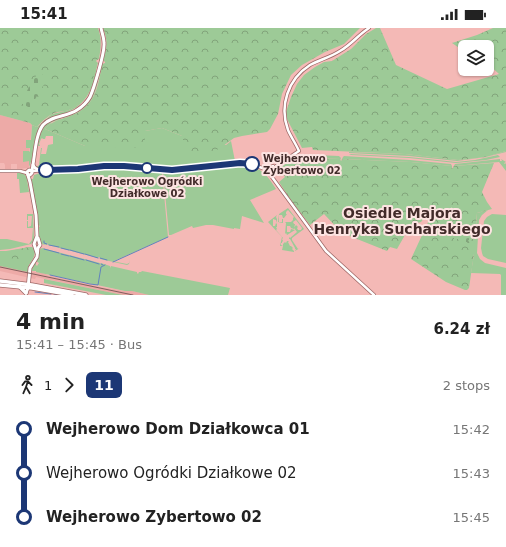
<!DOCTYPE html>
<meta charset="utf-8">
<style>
body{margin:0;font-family:"DejaVu Sans",sans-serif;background:#f6f6f6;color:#222;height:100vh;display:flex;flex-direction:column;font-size:15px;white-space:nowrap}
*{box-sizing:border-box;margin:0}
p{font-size:13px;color:#767676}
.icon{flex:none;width:22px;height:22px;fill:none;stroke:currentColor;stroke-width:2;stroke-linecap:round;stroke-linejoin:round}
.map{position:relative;height:267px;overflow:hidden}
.sheet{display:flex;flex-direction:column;background:#fff;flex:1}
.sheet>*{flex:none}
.badge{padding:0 8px;border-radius:6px;font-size:14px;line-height:26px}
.buttons{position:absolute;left:458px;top:12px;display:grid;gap:8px}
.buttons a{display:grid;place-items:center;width:36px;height:36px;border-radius:6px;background:#fff;box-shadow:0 1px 3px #0004;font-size:20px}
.map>.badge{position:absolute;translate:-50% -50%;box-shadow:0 0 0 2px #fff}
.legs{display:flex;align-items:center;gap:6px;height:44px;padding:0 16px;font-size:13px}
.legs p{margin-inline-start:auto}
.headline{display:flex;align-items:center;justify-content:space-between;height:68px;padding:0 16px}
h1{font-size:22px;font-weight:600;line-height:30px}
ul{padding:0 16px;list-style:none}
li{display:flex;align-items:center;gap:14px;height:44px;font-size:15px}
li i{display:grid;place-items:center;width:6px;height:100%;margin:0 5px;background:currentColor}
li i::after{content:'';width:10px;height:10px;margin:-5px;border:3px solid;border-radius:50%;background:#fff}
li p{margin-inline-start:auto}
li:first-child i{background:linear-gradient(#0000 50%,currentColor 0)}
li:last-child i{background:linear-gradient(currentColor 50%,#0000 0)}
.status{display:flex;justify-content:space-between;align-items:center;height:28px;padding:0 20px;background:#fff;direction:ltr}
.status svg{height:11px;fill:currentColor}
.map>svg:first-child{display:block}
</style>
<div class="status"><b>15:41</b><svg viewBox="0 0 49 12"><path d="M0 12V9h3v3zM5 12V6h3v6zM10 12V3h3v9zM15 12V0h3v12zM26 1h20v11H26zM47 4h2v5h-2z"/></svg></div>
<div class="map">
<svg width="506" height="267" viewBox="0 0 506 267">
<defs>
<pattern id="forest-crowns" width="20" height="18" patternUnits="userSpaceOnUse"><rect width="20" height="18" fill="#9dca97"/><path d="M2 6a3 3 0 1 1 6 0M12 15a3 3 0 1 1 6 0" fill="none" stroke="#82a47b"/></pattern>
<pattern id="cemetery-stones" width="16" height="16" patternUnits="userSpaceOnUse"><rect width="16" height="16" fill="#9dca97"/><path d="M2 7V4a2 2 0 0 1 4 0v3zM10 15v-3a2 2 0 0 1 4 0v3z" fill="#82a47b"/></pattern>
</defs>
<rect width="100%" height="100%" fill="#f4b9b6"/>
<!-- built -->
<g fill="#edaaa7">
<path d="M0 87 30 95 32 97 29 126V139L28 140 17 141V136H11V141H5V137L4 135H0Z"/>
<path d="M0 237 47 246 46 247 100 259 124 263H132L149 267H123L36 249 35 251 30 250 0 243Z"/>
</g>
<!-- green -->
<g fill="#9dca97">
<path d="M97 36C95 57 87 78 65 85 57 88 49 89 43 95 31 107 36 125 29 139V133L23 134V123H29L30 124V120H26V112H31L32 97 37 99 52 86 69 82 77 77 88 62Z"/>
<path d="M101 40C95 69 93 81 63 90V89L70 87 88 73Z"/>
<path d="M60 90 61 91 52 94 45 101 85 118 145 115V103L162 100 182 108 226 117 231 113 235 133 175 139 143 137 105 136 79 139H53V141H39L35 138H38L39 137 41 120H42L41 126H46L48 117 53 116V108H46L45 111H43L42 110 41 111 39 116 40 118H38C37 102 45 94 60 90Z"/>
<path d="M506 123V124L486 129 457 133 409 128 349 125V124L405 126 458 132 469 131 486 129Z"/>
<path d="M349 126 409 129 456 134 475 132 498 127 500 129 486 132 456 135 409 130 351 127Z"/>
<path d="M316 127 339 128 341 130 340 132V131L317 130 307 131 302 133C297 132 294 129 289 133L288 132C294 127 296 129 302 131L307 128V130H309L308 128Z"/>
<path d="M344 128 410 132 451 136 452 138V141V138L411 134 343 131 341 133 343 129Z"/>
<path d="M500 131V133H502L501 131 506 134 504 135 505 136 506 135V143L499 134 454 138 452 141 455 136Z"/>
<path d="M235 138C258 137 264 142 276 161L250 172 264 195 242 188 240 201 234 200V201L213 197H206L193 200 192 198 171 207H169L163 144 174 145Z"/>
<path d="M138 141 162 144 168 209 114 233 117 234 127 236 129 235 130 232 129 236 127 237 100 231V229H99L98 230 48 217V215L47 217 41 216 39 211V199L40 198 38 197 31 151H33L34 147 40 145 52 144Z"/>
<path d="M17 145H23L26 148 27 151 29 164 20 165 19 151H17Z"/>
<path d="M288 180 304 201 292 210V212L298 221 300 220 295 223 296 221H295V220L290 211H289V209L290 210 297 204 294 200 296 197 298 199 297 200 298 202H301L302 200 296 192 293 194 294 196H295L294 201 291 200 290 198H287V204H290L291 201 295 202 287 207 288 208 287 207 286 205 285 206 286 195H285L286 194H291L293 192V190L294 189 288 182 286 184V186H287L284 190H283L282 187H279V194H282V191H283V195L278 194 279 186Z"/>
<path d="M488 182 482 187 479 192 477 225 480 231 485 235 506 240V267H501V247L500 246 471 245 474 226 477 185Z"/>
<path d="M27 186H33L34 212 31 216 10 221 0 222V211H7L29 216 32 212 33 200H27V193H28V199L31 198 32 188H28V192H27Z"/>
<path d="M492 186 506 187V235L488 231 483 228 482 225 481 220 484 193 487 189Z"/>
<path d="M277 187 276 189 277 191V195L276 192 273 191V198H275L276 195 277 196V199H276L277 201 276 202 283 210 282 211 283 213 284 212 282 214V215H281V217L283 218V216L285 214 286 215 287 213H289L288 214 290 218H291L293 220 292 221 294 223V224L282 222 283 218H280L282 209 268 194Z"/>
<path d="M30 219H32L35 222C35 228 33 231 30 236H29V237L28 244 0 238V223H6Z"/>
<path d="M42 220 100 235V237L101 235 110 238V240L111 238 137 244V245L138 246 139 244H141L142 243 230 260 228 267H149L132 263H125L36 244V243H31L35 234 36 235V237L37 238 39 235 36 233 39 222Z"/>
<path d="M44 251 123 267H106L44 255Z"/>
</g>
<!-- forest -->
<g fill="url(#forest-crowns)">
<path d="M0 0H98C102 11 101 20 99 31L97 32 96 33 98 35C92 52 88 74 69 82 64 84 59 83 54 85 48 88 41 94 37 99L32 97 30 95 0 87Z"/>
<path d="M103 0H360L344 16 325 24 302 37 291 47 282 66 278 86 270 101 267 104 242 108 234 110 219 121 200 127 187 124 182 108 162 100 145 103V115L141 120 85 118 45 101C47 99 49 96 52 95 58 91 66 90 72 87 96 78 98 58 102 36L105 35V34L103 32C107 19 108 13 103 0Z"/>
<path d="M376 0H380L396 37 447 61 499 46 487 35V19H465V24L452 15 477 7 493 0H506V123L486 129 469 131 458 132 405 126 313 122 312 119 302 120 289 95 287 91 286 84 291 69 297 56 304 47 315 39 324 34 332 33 351 21 366 6Z"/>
<path d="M317 130 340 131 341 133 343 131 411 134 452 138V141L454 138 494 135 482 164 487 174 492 181 477 185 475 209V226H474L469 260 467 262H465L446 254 411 231 430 190 425 189 421 194 414 196 405 207 397 221 390 219 387 223 342 205 324 186 310 197 290 171 279 154 285 149 279 140 287 135 290 132 296 131 302 133 307 131Z"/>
<path d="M29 219 31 223 30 230 26 232V233L4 229 5 224Z"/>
</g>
<!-- cemetery -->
<g fill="url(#cemetery-stones)">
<path d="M38 45 48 49 40 64 47 68 45 71 38 66 30 80 21 75 29 59Z"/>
<path d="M455 194 470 200 469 212H468L475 226H474L467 214H463V211H454Z"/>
</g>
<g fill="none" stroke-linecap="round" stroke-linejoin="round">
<!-- stream -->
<g stroke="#6182be" stroke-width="1">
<path d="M174 166V171"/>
<path d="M44 213V215L47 216"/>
<path d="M49 217 59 219"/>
<path d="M61 220 69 222"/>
<path d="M44 221 59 225"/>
<path d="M70 222 84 226"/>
<path d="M61 226 69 228"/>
<path d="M85 226 98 230"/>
<path d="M70 228 84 232"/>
<path d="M100 230 107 232"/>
<path d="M86 232 99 236"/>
<path d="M113 234 168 209"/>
<path d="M101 236 103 237"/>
<path d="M50 247 90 256 98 257 101 239 105 237"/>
<path d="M35 264 51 266"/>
<path d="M54 266 61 267"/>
</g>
<defs>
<g id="tertiary">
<path d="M263 139 266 140 268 138 271 139 273 138"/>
<path d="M272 141 299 123C296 116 291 109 288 102 279 78 288 51 310 37 319 32 331 29 340 23 351 17 358 7 369 0"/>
<path d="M0 143H20L27 145"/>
<path d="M32 143 104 138H124L176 141 240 135C249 135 257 138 265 141L266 144 269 145 326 223 374 267"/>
</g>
<g id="secondary">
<path d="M33 137 35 140 39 142"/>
<path d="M32 143 29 142 27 144 30 154 36 187 37 208 34 216 37 225"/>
<path d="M28 147H30L32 145V142C35 129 35 107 43 97 52 87 67 89 77 82 82 79 87 74 90 69 94 60 105 24 104 15 104 10 102 5 101 0"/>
<path d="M26 265 28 260 30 240 37 229 38 220 40 217 38 210"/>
</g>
<g id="primary">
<path d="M0 253 32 257 86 267"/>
<path d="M0 257 32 260 72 267"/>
<path d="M19 258 26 265"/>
</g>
</defs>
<!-- tertiary casing -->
<use href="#tertiary" stroke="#9f6967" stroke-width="4"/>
<!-- secondary casing -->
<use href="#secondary" stroke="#9f6967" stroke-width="4.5"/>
<!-- primary casing -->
<use href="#primary" stroke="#9f6967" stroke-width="5"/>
<!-- tertiary -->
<use href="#tertiary" stroke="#fff" stroke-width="2.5"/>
<!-- secondary -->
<use href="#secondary" stroke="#fff" stroke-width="3"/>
<!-- primary -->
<use href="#primary" stroke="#fff" stroke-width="3.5"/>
<!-- rail -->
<path stroke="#825e5d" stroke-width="1" d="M0 239 133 267"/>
</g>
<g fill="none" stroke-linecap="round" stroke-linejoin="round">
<defs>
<path id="line-1" d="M46 142 78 141 104 138H124L172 142 240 135 252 136"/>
</defs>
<!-- line-1 casing -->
<use href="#line-1" stroke="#fff" stroke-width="9"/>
<!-- line-1 -->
<use href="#line-1" stroke="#1c3775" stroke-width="6"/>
</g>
<!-- markers -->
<g fill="#fff" stroke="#1c3775" stroke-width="2">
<circle cx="252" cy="136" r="7"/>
<circle cx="147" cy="140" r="5"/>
<circle cx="46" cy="142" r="7"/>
</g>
<g text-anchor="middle" stroke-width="4" stroke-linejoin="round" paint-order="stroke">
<!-- stop labels -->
<g font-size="10" font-weight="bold" fill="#422b2a" stroke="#fde4e2" text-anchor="start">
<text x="263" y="134">Wejherowo<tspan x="263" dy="12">Zybertowo 02</tspan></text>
<text x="147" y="157" text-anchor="middle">Wejherowo Ogródki<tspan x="147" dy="12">Działkowe 02</tspan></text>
</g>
<!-- district labels -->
<g font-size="14" font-weight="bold" fill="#422b2a" stroke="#fde4e2">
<text x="402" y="190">Osiedle Majora<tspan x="402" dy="16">Henryka Sucharskiego</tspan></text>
</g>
</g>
</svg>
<div class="buttons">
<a><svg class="icon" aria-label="layers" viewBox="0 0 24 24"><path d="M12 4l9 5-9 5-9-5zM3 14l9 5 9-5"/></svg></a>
</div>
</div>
<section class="sheet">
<div class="headline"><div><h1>4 min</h1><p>15:41 – 15:45 · Bus</p></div><b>6.24 zł</b></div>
<div class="legs"><svg class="icon" aria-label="walk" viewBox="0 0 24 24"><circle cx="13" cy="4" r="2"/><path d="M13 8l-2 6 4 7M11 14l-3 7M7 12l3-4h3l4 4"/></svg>1<svg class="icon" aria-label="forward" viewBox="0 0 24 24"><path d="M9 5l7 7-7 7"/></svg><b class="badge" style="background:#1c3775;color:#fff">11</b><p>2 stops</p></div>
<ul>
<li><i style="color:#1c3775"></i><b>Wejherowo Dom Działkowca 01</b><p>15:42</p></li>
<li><i style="color:#1c3775"></i><span>Wejherowo Ogródki Działkowe 02</span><p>15:43</p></li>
<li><i style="color:#1c3775"></i><b>Wejherowo Zybertowo 02</b><p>15:45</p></li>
</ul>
</section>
